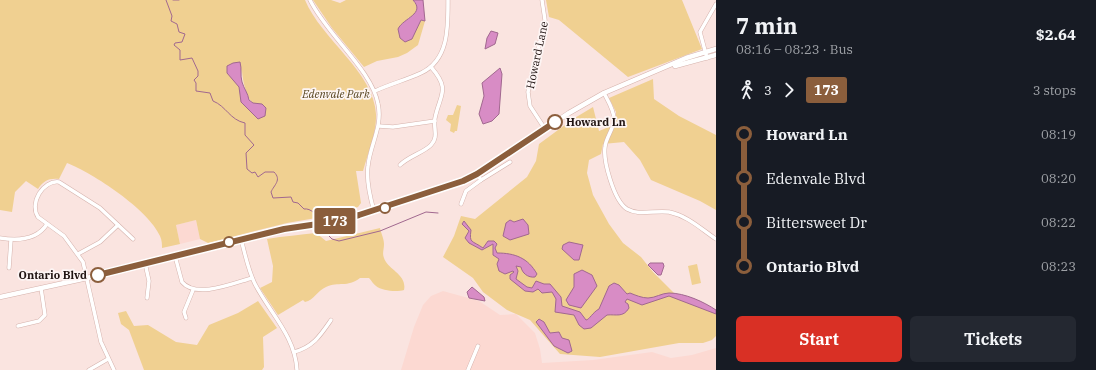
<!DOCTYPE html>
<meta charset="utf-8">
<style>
body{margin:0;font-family:"IBM Plex Serif",serif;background:#242831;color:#f1f3f6;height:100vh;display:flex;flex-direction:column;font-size:15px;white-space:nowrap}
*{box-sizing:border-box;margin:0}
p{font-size:13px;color:#9ea1a6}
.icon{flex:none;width:22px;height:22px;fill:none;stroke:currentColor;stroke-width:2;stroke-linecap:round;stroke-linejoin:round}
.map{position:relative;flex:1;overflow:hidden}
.sheet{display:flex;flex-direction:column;background:#171b24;width:380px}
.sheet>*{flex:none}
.badge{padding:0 8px;border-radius:3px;font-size:14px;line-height:26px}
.map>.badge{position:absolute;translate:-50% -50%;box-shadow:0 0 0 2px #fff}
.legs{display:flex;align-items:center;gap:6px;height:44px;padding:0 20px;font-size:13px}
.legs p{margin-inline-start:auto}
.overview{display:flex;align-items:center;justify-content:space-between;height:68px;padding:0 20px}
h1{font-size:22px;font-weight:700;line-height:30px}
.cta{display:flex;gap:8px;margin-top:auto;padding:8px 20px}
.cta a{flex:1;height:46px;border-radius:6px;background:#d93025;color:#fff;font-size:16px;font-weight:700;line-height:46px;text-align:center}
.cta a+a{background:#242831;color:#f1f3f6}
ul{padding:0 20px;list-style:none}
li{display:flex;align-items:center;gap:14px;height:44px;font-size:15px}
li i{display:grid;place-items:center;width:6px;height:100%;margin:0 5px;background:currentColor}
li i::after{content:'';width:10px;height:10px;margin:-5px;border:3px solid;border-radius:50%;background:#171b24}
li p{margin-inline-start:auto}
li:first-child i{background:linear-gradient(#0000 50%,currentColor 0)}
li:last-child i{background:linear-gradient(currentColor 50%,#0000 0)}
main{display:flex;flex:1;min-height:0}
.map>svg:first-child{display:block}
</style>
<main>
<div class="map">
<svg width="716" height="370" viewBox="0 0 716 370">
<rect width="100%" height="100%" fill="#fae4e0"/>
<!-- built -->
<g fill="#fcd9d2">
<path d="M196 220 200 239 180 244 176 225Z"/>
<path d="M443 291 479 301 500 315 516 314 535 333 540 349 542 363 593 360 652 352 671 358 692 355 716 348V370H401L414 327 423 305 431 296Z"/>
</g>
<!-- green -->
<g fill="#f0d091" fill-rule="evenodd">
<path d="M0 0H305C321 39 374 72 376 114 377 132 368 153 363 171H356L361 203 358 207 322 217 287 223 208 243 200 239 196 220 176 225 180 244 162 248C162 245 162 240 160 236 149 210 93 173 67 163L59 179C49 178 43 181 38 189L26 181 15 192 12 212 0 210ZM242 69C242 78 246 97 253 103L248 108C236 97 240 83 242 69Z"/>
<path d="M313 0H331L340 3 346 0H413L418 7 414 16 408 18 412 39 421 20 425 21 418 45 407 53 398 57 377 61 364 67 332 28Z"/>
<path d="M546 0H682L702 49 628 77 559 20 549 17Z"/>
<path d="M653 79 654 99 679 116 716 135V210L700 201 651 180 640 160 624 142 603 144 601 154 589 160 587 173 593 195 609 224 623 243 641 257 653 272 677 296 716 312V336L712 340 703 343H679L600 357 560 354 530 320 507 310 483 292 473 278 443 257 454 236 461 216 475 219 527 177 536 161 539 144 573 119 593 107 599 131 616 124V112L609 98Z"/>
<path d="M457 105 461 106 457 131H455L454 133 450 131 451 124 446 120 448 115H453Z"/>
<path d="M380 228C381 233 384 239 384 244 384 251 381 254 386 262 392 271 407 276 404 290 397 292 382 291 376 286 373 284 372 281 369 278H360C347 288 339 281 326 287 317 291 314 300 305 302L303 300 278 315 260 288 272 282 273 266 267 239C284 236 300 235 316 233L326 241Z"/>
<path d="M697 264 701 283 692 285 688 266Z"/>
<path d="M258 301 277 328 263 337 264 367 262 370H144L129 330 121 324 118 313 126 311 134 326 148 325 176 342 197 345 209 325 238 313Z"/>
</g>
<!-- water -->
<g fill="#d88cc5" stroke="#a1688f">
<path d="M413 0H423L425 21 421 20 412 39 405 42 400 38 398 29C403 18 426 14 413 0Z"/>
<path d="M491 31 498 33 495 44 485 49 487 38Z"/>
<path d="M240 62C242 69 240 75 242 82 244 89 248 93 249 100L253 103 262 104 266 108 265 116 258 119 241 102 239 87 227 73V66L233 63Z"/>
<path d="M500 68 502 74 499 114 492 121 483 124 479 114 484 96 482 83Z"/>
<path d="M523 219 528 225 529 234 510 240 503 236 506 223 510 220 514 222Z"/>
<path d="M464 221 471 230C469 244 472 240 483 248L488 241H494L497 244 495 248 497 253C515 253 528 258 537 274L535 277C528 278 522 273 521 267L516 266 518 271 516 279 527 287 532 288 536 281 544 284H550L561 297 562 306 580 312 586 320C589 320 593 312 599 309L609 286 614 283 619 285 627 294 630 293C635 295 642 298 648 298 655 298 662 293 669 293 685 293 704 302 716 310V314L669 296 642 305 627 299 625 302 628 304 629 308C623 318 616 314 607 315L591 328 584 329 579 325 574 315 555 312 556 299 552 292 542 293 538 289 533 292 525 291 510 279V275L514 272 513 271 505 274 499 271 497 264 499 259 493 255V244L482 250 469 243 465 238 469 231 462 224Z"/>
<path d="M569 242 583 245 579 260H574L562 249 563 245Z"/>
<path d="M650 263H663L664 266 661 275H658L648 265Z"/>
<path d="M582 270 592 275 597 286 581 308 569 305 566 300 574 287V274Z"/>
<path d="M472 287 484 297 485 301 469 298 467 292Z"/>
<path d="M539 319 544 322 550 333 559 332 562 338 569 340 572 351 568 353 554 346 536 322Z"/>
</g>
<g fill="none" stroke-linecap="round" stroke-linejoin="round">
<!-- stream -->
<g stroke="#a1688f" stroke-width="1">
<path d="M166 0 172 16 171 21 177 24 179 32 185 34 182 42 175 43 174 45 180 50V60L192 58 198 71V76L194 80 196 83V91L210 93 213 101C226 106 230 120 245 123V135L254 145 246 153 247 169 252 173 255 172 258 177 265 172H274C282 180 274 185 271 192L273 198 291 197 293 202 298 203 304 209C311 208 317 215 320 221"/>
<path d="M173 0H179"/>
<path d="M323 230 332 239 339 241 380 231 426 212 438 213"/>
</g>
<defs>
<g id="minor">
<path d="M310 0C327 35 372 70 378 104 383 126 370 145 368 166 366 181 370 197 374 211"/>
<path d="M542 0 545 20 528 92 530 106 545 129"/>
<path d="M707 58 700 32 716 4"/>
<path d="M375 91C390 84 406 80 421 73 449 60 448 27 448 0"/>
<path d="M604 93C608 101 614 110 614 119 614 129 606 137 605 147 603 161 614 201 627 209 639 216 655 210 669 212 688 216 701 229 716 239"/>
<path d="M379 126 393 127 435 121"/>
<path d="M400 165C409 156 423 153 431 145 439 137 433 128 435 118 440 94 451 90 431 67"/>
<path d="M481 180 510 162"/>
<path d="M461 204 466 191 481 180 477 174"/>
<path d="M0 238C18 241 37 240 47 224"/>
<path d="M241 239C245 254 248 270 255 284 270 313 295 336 297 370"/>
<path d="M78 254 100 242 118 225"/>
<path d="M175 256 182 282C196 299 234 283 252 278"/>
<path d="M145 263 149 281 147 298"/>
<path d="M9 268 11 240"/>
<path d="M186 318 184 312 193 290"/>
<path d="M18 326 39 321 45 315 41 288"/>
<path d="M294 352C313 347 320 336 331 320"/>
<path d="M89 370 108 359"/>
<path d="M114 370 101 342 83 262 64 236 38 217C29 203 43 180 59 182L100 208 133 239"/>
<path d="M468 370 478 346"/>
</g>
<g id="major">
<path d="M675 66 716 55"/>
<path d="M0 297 87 278 284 229 338 221 369 213 463 181 477 174 569 113 604 93 686 58 716 49"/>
</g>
</defs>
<!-- minor casing -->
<use href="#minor" stroke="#d5b2ac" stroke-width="4.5"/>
<!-- major casing -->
<use href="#major" stroke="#d5b2ac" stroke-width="5.5"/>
<!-- minor -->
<use href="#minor" stroke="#fff" stroke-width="3.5"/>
<!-- major -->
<use href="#major" stroke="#fff" stroke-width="4.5"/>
</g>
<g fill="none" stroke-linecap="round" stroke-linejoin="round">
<defs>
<path id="line-1" d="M98 275 284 229 338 221 359 215 463 181 477 174 555 122"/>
</defs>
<!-- line-1 casing -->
<use href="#line-1" stroke="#fff" stroke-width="9"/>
<!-- line-1 -->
<use href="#line-1" stroke="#8b5e3c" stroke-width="6"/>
</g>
<!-- markers -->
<g fill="#fff" stroke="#8b5e3c" stroke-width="2">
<circle cx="555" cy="122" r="7"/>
<circle cx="385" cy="208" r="5"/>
<circle cx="229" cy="242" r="5"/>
<circle cx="98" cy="275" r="7"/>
</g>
<g text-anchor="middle" stroke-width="3.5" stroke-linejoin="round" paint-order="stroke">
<!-- street labels -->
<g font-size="11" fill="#201412" stroke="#fdf5f4">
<text transform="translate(537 55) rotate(-78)" y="4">Howard Lane</text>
</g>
<!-- park labels -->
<g font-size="11" font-style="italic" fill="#57451f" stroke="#fdf5f4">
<text x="336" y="98">Edenvale Park</text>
</g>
<!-- stop labels -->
<g font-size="11" font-weight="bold" fill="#201412" stroke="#fdf5f4" text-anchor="start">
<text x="566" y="126">Howard Ln</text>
<text x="87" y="279" text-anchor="end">Ontario Blvd</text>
</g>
</g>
</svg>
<b class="badge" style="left:335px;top:221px;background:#8b5e3c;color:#fff">173</b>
</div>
<section class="sheet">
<div class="overview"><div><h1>7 min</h1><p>08:16 – 08:23 · Bus</p></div><b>$2.64</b></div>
<div class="legs"><svg class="icon" aria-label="walk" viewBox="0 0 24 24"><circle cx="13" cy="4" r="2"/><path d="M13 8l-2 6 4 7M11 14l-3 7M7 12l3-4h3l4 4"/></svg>3<svg class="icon" aria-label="forward" viewBox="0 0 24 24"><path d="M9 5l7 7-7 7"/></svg><b class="badge" style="background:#8b5e3c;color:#fff">173</b><p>3 stops</p></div>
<ul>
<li><i style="color:#8b5e3c"></i><b>Howard Ln</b><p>08:19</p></li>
<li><i style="color:#8b5e3c"></i><span>Edenvale Blvd</span><p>08:20</p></li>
<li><i style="color:#8b5e3c"></i><span>Bittersweet Dr</span><p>08:22</p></li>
<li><i style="color:#8b5e3c"></i><b>Ontario Blvd</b><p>08:23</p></li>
</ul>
<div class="cta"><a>Start</a><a>Tickets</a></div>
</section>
</main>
